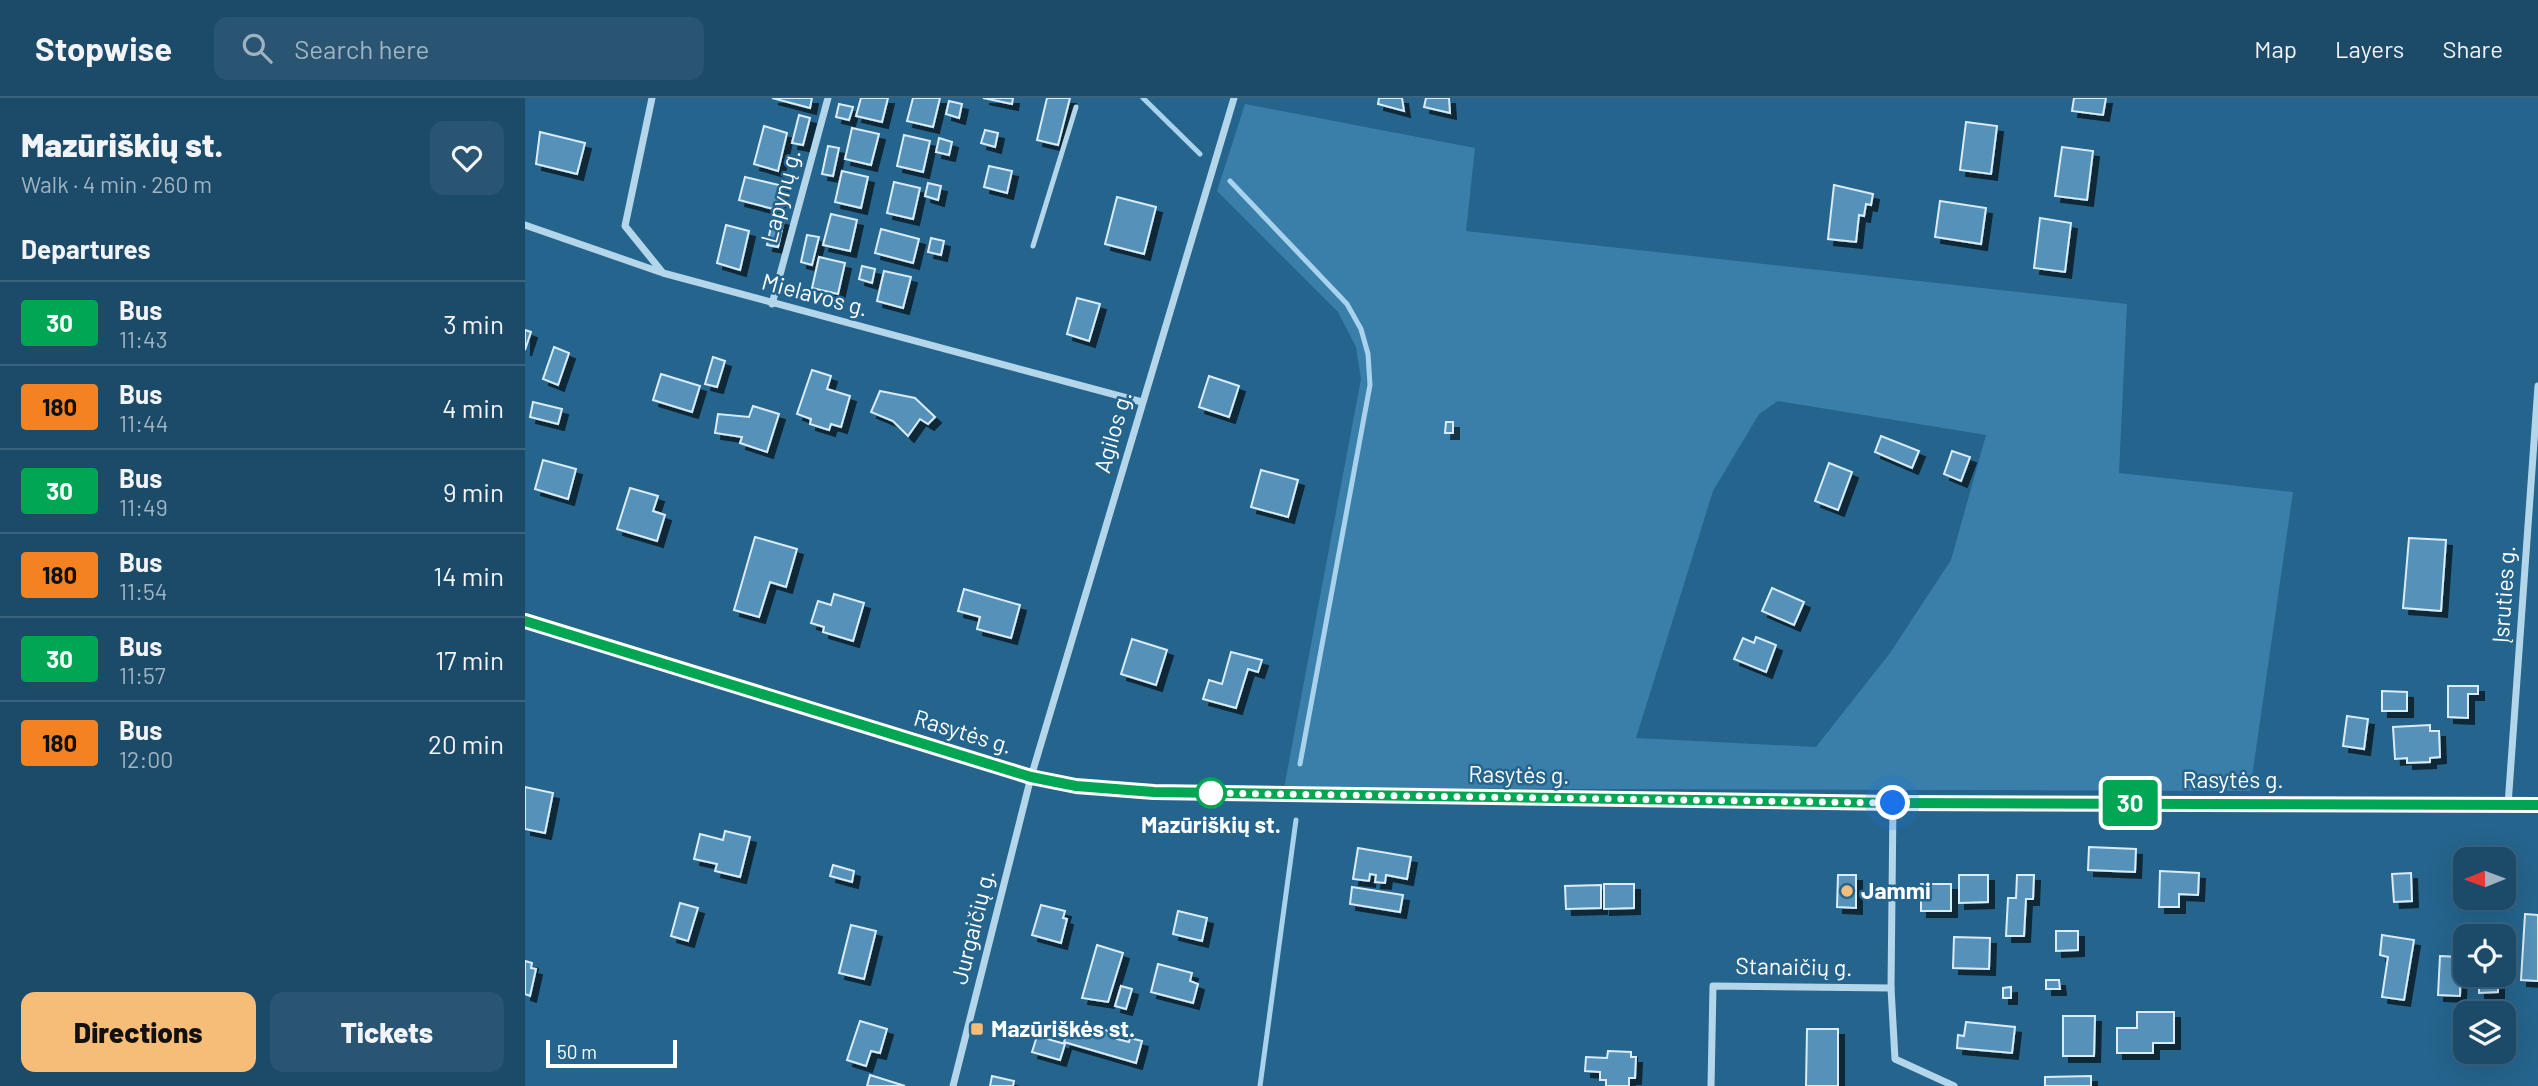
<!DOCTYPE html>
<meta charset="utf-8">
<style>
body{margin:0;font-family:Barlow,sans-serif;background:#295572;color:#f1f3f6;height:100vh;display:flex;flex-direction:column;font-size:26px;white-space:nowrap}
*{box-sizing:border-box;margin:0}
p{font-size:23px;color:#a0b3c1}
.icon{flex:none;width:38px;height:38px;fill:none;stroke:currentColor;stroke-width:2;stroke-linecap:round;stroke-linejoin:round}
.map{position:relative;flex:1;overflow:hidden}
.drawer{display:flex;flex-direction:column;background:#1c4b6a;width:525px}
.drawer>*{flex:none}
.badge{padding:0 14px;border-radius:5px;font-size:24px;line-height:46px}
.needle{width:46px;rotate:269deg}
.controls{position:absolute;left:1928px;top:749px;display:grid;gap:14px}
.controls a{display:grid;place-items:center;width:63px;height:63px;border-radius:14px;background:#1c4b6a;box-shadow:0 7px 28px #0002,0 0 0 2px #3a637e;font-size:35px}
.scale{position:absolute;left:21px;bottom:18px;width:131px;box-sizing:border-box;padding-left:7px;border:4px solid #fff;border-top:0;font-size:19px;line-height:24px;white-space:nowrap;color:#fff;-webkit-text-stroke:5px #25648d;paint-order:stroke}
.you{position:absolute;width:35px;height:35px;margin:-18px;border:5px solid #fff;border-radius:50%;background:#1a73e8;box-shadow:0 0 0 10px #1a73e833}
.map>.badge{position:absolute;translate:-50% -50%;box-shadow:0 0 0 4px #fff}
h2{padding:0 21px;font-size:26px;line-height:63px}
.round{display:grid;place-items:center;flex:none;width:74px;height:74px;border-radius:14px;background:#295572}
.headline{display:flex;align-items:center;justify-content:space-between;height:119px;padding:0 21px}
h1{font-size:33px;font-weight:800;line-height:52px}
.action{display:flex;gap:14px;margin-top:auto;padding:14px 21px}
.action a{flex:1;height:80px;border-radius:14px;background:#f5bd78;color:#111;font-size:28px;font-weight:800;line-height:80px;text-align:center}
.action a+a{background:#295572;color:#f1f3f6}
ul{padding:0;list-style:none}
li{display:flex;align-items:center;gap:21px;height:84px;padding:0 21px;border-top:2px solid #3a637e}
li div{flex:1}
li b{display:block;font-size:26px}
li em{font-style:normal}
li .badge{min-width:77px;font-weight:700;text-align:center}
header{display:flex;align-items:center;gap:42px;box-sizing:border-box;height:98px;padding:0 35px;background:#1c4b6a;border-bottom:2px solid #3a637e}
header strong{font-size:33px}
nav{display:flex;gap:38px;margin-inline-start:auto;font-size:24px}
.search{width:490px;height:63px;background:#295572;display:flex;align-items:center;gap:18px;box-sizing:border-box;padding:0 24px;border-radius:14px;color:#a0b3c1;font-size:26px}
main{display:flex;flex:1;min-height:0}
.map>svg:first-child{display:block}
</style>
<header>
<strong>Stopwise</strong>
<div class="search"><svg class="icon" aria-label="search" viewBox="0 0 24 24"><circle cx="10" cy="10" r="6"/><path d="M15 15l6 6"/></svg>Search here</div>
<nav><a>Map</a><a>Layers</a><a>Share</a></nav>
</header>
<main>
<section class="drawer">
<div class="headline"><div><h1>Mazūriškių st.</h1><p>Walk · 4 min · 260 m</p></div><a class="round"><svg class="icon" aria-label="heart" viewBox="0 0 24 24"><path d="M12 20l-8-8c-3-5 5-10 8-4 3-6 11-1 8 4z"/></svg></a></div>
<h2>Departures</h2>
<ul>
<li><span class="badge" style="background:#00a651;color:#fff">30</span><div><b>Bus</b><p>11:43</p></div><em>3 min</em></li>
<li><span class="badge" style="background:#f58220;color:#111">180</span><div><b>Bus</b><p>11:44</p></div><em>4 min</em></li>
<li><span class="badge" style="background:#00a651;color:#fff">30</span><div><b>Bus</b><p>11:49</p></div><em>9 min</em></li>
<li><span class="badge" style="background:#f58220;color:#111">180</span><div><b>Bus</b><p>11:54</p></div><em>14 min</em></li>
<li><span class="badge" style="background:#00a651;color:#fff">30</span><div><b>Bus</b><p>11:57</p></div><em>17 min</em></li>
<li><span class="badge" style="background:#f58220;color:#111">180</span><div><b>Bus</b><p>12:00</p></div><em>20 min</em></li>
</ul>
<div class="action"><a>Directions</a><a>Tickets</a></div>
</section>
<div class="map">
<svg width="2013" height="988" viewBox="0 0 2013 988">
<defs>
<filter id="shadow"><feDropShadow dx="6" dy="6" stdDeviation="0" flood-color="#0009"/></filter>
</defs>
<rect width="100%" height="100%" fill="#25648d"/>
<!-- green -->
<path fill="#397faa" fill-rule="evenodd" d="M720 6 950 50 941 133 1602 206 1594 375 1768 394 1725 693 759 690 836 281 831 249 813 214 692 93ZM1253 303 1461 337 1426 462 1365 555 1291 649 1111 640 1188 393 1234 316Z"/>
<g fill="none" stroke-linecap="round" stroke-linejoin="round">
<!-- stream -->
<g stroke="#a9d3ec" stroke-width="5">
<path d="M618 0 675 56"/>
<path d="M705 83 822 206 836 231 843 256 845 287 775 666"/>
<path d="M735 988 771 722"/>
</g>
</g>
<!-- building -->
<g fill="#5591b8" stroke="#d9ecf8" stroke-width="2" filter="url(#shadow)">
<path d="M247 0H287L285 10Z"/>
<path d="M336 0H363L357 24 331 18Z"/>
<path d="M388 0H415L408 29 382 23Z"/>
<path d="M458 0H488L487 6Z"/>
<path d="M522 0H545L533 47 512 42Z"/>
<path d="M854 0H877L879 13 853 6Z"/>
<path d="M901 0H924L925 15 899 9Z"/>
<path d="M1549 0H1581L1578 17 1547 13Z"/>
<path d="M424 3 437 6 434 20 421 16Z"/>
<path d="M314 6 328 9 324 22 311 19Z"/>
<path d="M274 17 285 20 278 47 267 45Z"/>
<path d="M1441 24 1472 28 1466 76 1435 72Z"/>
<path d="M239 28 262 35 253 73 229 66Z"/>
<path d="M327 30 354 36 346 67 320 61Z"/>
<path d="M460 32 473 35 470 49 456 45Z"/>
<path d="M15 34 60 45 52 76 11 66Z"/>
<path d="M379 37 405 43 398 74 372 68Z"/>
<path d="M414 40 427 44 424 57 411 54Z"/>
<path d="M303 48 314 50 308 78 297 76Z"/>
<path d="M1537 49 1568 53 1562 102 1530 98Z"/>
<path d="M464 68 487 73 482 95 459 89Z"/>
<path d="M317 73 343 79 336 110 310 104Z"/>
<path d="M220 79 258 88 252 112 214 102Z"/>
<path d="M369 84 395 90 388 121 362 115Z"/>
<path d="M403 85 416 88 413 102 400 98Z"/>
<path d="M1309 87 1348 96 1346 107 1341 106 1339 118 1334 117 1331 144 1303 141Z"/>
<path d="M592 99 631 109 619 156 580 146Z"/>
<path d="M1415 103 1461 110 1456 146 1410 139Z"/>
<path d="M306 116 332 122 325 153 298 147Z"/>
<path d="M248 119 259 122 253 149 242 147Z"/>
<path d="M1515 120 1546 125 1540 174 1509 170Z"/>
<path d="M201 127 224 133 215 172 192 165Z"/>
<path d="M356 131 394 141 388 165 350 155Z"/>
<path d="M282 137 294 139 287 167 276 164Z"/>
<path d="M406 140 419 143 416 157 403 154Z"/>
<path d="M294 159 320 165 313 196 287 190Z"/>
<path d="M337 168 350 171 347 185 334 181Z"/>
<path d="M359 173 386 179 378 210 352 203Z"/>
<path d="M552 200 575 206 564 243 542 236Z"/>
<path d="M0 232 6 234 0 252Z"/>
<path d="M29 249 44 255 33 287 18 281Z"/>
<path d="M188 259 200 263 192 289 180 286Z"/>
<path d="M287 272 306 278 302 291 325 298 316 329 306 326 304 332 285 326 286 321 272 316Z"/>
<path d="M136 276 175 288 167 314 128 302Z"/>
<path d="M684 278 714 288 704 319 674 309Z"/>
<path d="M355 293 390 300 410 319 403 326 395 321 383 338 368 323 346 314Z"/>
<path d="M8 304 37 311 33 326 5 319Z"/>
<path d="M228 308 254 316 242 354 215 345 217 339 190 335 193 316 224 319Z"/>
<path d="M921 324H928V335H920Z"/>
<path d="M1356 338 1394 353 1387 370 1350 354Z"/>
<path d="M1427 353 1445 359 1436 383 1419 376Z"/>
<path d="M18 362 51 371 43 401 10 391Z"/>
<path d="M1304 365 1327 374 1313 412 1290 403Z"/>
<path d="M736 372 773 382 763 419 726 409Z"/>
<path d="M105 390 133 398 128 413 140 417 132 443 92 431Z"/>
<path d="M230 439 272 451 261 489 245 484 234 519 209 512Z"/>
<path d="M1884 440 1921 442 1916 513 1878 510Z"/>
<path d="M1247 490 1279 504 1269 527 1237 513Z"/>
<path d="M439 491 495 507 486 540 452 531 455 519 433 513Z"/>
<path d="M309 496 339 505 328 543 298 534 299 529 286 525 293 503 306 507Z"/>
<path d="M1231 539 1251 547 1241 574 1209 561 1218 540 1229 545Z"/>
<path d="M607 541 642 552 631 587 596 576Z"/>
<path d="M706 554 737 562 733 574 723 571 711 610 678 601 684 582 697 586Z"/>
<path d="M1923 588H1953V596H1943V620L1923 619Z"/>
<path d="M1857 593 1882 594V613H1857Z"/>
<path d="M1822 618 1843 621 1839 651 1818 648Z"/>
<path d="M1905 627V633H1914L1915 659 1905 660V664L1882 665V660L1870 661 1868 629Z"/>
<path d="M0 689 28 695 20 735 0 731Z"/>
<path d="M200 733 225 739 215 779 190 773 192 766 169 761 175 736 198 742Z"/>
<path d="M1564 749 1611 751 1610 774 1563 772Z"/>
<path d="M833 750 886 759 882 781 861 777 860 785 850 784 851 777 845 776 844 783 828 781Z"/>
<path d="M308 767 329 773 327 784 305 778Z"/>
<path d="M1635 773 1674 775 1673 797 1654 796V809H1634Z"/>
<path d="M1886 775 1887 803 1869 804 1867 776Z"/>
<path d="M1313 777H1331V810L1312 809Z"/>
<path d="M1434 777H1463V804L1434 805Z"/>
<path d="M1492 777H1509L1508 801H1501L1499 838H1481L1483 800H1491Z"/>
<path d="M1079 786H1109V810L1079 811Z"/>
<rect x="1396" y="786" width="30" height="27"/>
<path d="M1076 787V810L1041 811 1040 788Z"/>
<path d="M827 789 878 797 875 814 825 806Z"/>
<path d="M155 805 173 810 163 843 146 838Z"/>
<path d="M516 807 540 813 538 820 542 821 536 845 507 837Z"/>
<path d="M653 813 682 820 677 843 648 836Z"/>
<path d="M2000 816 2013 817V883L1996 882Z"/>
<path d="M326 827 351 833 339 881 314 875Z"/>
<path d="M1531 833H1553V852L1531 853Z"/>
<path d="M1857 837 1889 842 1879 902 1857 899 1863 859 1855 857Z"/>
<path d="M1979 838 1984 839 1982 858H1979Z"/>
<path d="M1429 839 1465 840 1464 871 1428 870Z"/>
<path d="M572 847 598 855 583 904 557 900Z"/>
<path d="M1915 858 1936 859 1935 898 1913 897Z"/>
<path d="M0 863 7 865 6 870 11 871 5 898 0 896Z"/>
<path d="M633 866 667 875 665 883 673 886 668 905 626 894Z"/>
<path d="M1954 877H1973V894L1954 895Z"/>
<path d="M1521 882H1534L1535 891H1521Z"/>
<path d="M596 888 607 891 601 911 590 908Z"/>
<path d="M1486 889V900H1478V890Z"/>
<path d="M1612 914H1649V945H1628V955H1592V930H1612Z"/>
<path d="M1538 918H1570L1569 958H1538Z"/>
<path d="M335 923 362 931 355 955 346 953 341 968 322 962Z"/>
<path d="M1441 924 1490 929 1487 955 1432 950 1433 937 1439 938Z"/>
<path d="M563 927 594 936 592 941 604 944 605 940 617 943 611 965 539 944 544 929 561 934Z"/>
<path d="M1282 931H1313V988H1281Z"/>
<path d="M512 938 540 946 535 962 507 954Z"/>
<path d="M1083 953 1106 954V959H1111L1110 980H1104V988H1081V982H1075V974L1060 973 1061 959 1082 960Z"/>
<path d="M345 977 380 988H342Z"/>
<path d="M467 978 489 983 488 988H465Z"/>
<path d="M1566 978V988H1520V979Z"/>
</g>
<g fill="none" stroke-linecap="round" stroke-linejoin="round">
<!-- lane -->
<path stroke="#b4d6eb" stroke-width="5" d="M508 148 551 9"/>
<!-- street -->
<g stroke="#b4d6eb" stroke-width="7">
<path d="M127 0 100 128 138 175 617 304"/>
<path d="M0 127 135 174"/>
<path d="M247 206 303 0"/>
<path d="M1368 705 1366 890 1370 961 1429 988"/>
<path d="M1983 707 2013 288"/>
<path d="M428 988 506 679 709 0"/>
<path d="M1186 988 1188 888 1366 890"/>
</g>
<!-- secondary -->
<path stroke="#dfeff9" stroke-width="14" d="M0 523 506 679 551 688 629 694 1368 705 2013 707"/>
</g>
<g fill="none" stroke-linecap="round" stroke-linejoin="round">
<defs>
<path id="line" d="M0 523 506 679 551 688 629 694 1368 705 2013 707"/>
</defs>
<!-- line casing -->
<use href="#line" stroke="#fff" stroke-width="16"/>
<!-- line -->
<use href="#line" stroke="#00a651" stroke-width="10"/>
<!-- walk -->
<path stroke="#fff" stroke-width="7" stroke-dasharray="0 12.6" d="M686 695H683L1368 705"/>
</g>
<!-- markers -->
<circle fill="#fff" stroke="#00a651" stroke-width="3.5" cx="686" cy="695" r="14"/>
<g fill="#f5bd78" stroke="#25648d" stroke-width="2.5">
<circle cx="1322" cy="793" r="7"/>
<rect x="445" y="924" width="14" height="14" rx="3.5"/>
</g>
<g text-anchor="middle" stroke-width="5" stroke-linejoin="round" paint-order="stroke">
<!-- street labels -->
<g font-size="23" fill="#fff" stroke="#25648d">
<text transform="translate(256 98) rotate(-75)" y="8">Lapynų g.</text>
<text transform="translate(290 197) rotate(15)" y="8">Mielavos g.</text>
<text transform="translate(588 334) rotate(-74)" y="8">Agilos g.</text>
<text transform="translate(1979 496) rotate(-86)" y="8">Įsruties g.</text>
<text transform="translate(438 634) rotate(17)" y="8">Rasytės g.</text>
<text transform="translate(994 677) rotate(1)" y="8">Rasytės g.</text>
<text x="1708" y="690">Rasytės g.</text>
<text transform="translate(448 829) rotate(-76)" y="8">Jurgaičių g.</text>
<text transform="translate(1269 869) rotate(1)" y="8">Stanaičių g.</text>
</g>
<!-- stop labels -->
<g font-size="23" font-weight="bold" fill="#fff" stroke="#25648d">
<text x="686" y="735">Mazūriškių st.</text>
</g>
<!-- poi labels -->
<g font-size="23" font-weight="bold" fill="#fff" stroke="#25648d" text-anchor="start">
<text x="1336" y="801">Jammi</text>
<text x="466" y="939">Mazūriškės st.</text>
</g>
</g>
</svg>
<div class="controls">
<a><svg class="needle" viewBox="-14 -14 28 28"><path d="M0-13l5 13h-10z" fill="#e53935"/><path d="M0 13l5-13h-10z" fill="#a0b3c1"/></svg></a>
<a><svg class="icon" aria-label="locate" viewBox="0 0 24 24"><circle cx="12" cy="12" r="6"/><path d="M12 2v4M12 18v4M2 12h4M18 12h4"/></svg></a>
<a><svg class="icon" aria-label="layers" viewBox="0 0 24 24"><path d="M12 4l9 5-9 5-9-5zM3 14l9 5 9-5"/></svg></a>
</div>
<div class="scale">50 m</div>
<div class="you" style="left:1368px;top:705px"></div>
<b class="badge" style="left:1605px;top:705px;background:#00a651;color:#fff">30</b>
</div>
</main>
